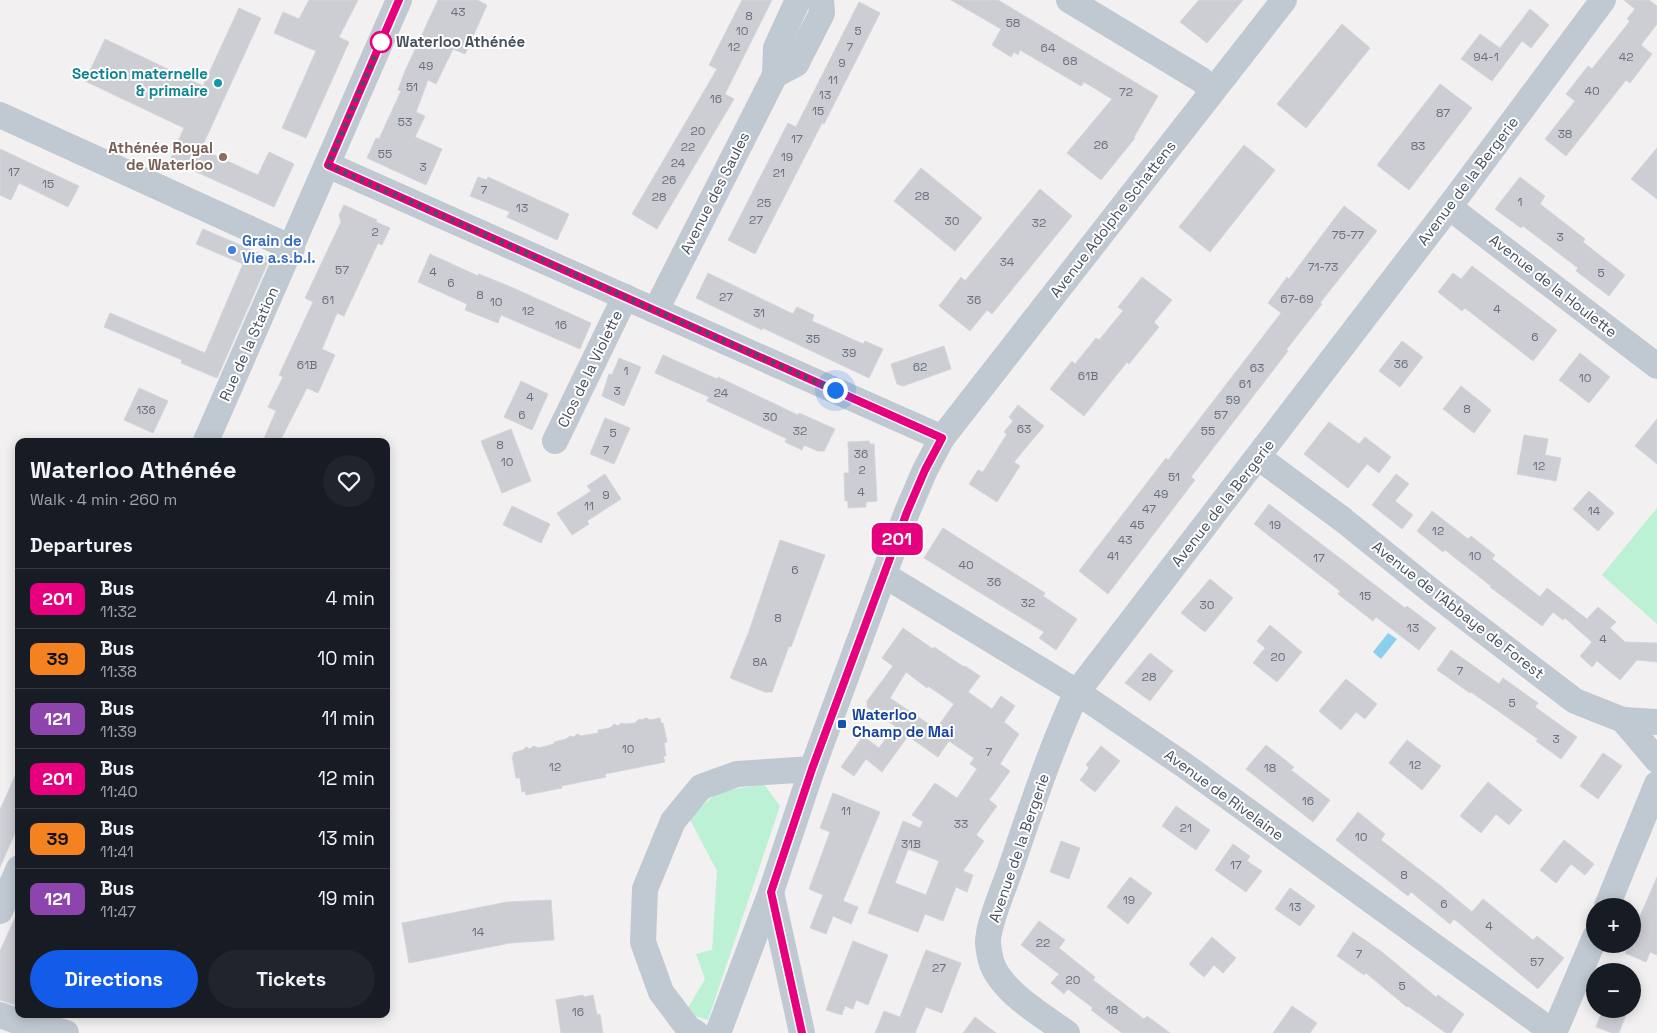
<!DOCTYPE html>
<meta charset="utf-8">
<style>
body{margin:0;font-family:"Space Grotesk",sans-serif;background:#20242c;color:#f1f3f6;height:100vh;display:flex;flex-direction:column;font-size:19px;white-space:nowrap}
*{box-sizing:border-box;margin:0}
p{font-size:16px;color:#9ea1a6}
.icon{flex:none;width:28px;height:28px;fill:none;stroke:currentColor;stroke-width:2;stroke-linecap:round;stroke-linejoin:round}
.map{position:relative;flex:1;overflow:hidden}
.details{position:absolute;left:15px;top:438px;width:375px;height:580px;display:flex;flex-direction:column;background:#171b24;border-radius:10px;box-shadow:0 2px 12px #0003}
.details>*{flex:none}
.badge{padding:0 10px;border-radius:8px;font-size:18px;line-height:32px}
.fabs{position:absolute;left:1586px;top:898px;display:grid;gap:10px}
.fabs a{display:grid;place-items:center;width:55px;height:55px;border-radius:50%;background:#171b24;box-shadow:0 2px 12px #0003;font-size:25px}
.you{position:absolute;width:25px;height:25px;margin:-12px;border:4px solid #fff;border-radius:50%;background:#1a73e8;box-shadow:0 0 0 8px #1a73e833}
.map>.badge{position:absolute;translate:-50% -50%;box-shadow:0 0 0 2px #fff}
h2{padding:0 15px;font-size:19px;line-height:45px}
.round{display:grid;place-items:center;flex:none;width:52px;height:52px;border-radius:26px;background:#20242c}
.summary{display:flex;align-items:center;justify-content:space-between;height:85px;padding:0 15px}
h1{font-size:24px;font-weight:800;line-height:38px}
.cta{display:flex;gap:10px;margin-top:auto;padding:10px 15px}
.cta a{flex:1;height:58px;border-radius:30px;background:#135ce9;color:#fff;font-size:20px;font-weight:800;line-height:58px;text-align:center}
.cta a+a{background:#20242c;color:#f1f3f6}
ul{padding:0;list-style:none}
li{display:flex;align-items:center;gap:15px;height:60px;padding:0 15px;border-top:1px solid #363941}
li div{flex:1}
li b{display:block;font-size:19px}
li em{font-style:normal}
li .badge{min-width:55px;font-weight:700;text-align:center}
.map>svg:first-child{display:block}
</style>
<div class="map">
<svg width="1657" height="1033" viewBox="0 0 1657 1033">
<rect width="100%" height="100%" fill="#f2f0f0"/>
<!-- green -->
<g fill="#bdf1d6">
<path d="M1657 508V624L1602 575Z"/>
<path d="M764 784 780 806 708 1020 685 1013 705 979 696 954 712 950 717 871 689 818 718 792Z"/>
</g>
<!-- water -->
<path fill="#89d0ef" d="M1388 633 1397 639 1381 659 1373 652Z"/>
<!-- building -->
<g fill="#ccced4" stroke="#d3d5db" fill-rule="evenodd">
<path d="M309 0H358L339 37 349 42 306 138 282 128 316 51 274 33 283 12 299 19Z"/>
<path d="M438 0H477L487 5 465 54 453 49 436 84 428 80 416 112 425 116 415 137 442 149 426 185 367 158 376 138 379 139 401 91 398 90 405 71Z"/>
<path d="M742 0H772L725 94 734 99 657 229 632 214 717 69 709 65Z"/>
<path d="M951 0H998L1158 96 1134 137 1135 138 1101 180 1067 153 1112 99 1084 82 1081 86 1020 50 1018 55 1014 52 1011 57 992 45 1001 29Z"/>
<path d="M1199 0H1243L1207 43 1180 22Z"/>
<path d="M1624 0H1649L1657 6V24L1641 45 1652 54 1630 83 1626 80 1566 156 1545 139 1575 101 1566 94 1588 66 1592 69 1630 21 1627 19 1635 9Z"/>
<path d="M859 2 880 13 824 124 822 123 755 254 728 240 788 123 796 127Z"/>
<path d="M239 8 261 18 201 149 258 175 269 152 294 164 274 207 170 160 184 128 85 81 105 39 203 86Z"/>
<path d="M1530 9 1549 25 1531 48 1522 41 1492 81 1461 59 1480 34 1500 48Z"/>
<path d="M1342 24 1370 48 1306 128 1277 104Z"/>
<path d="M1440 84 1472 108 1409 190 1377 165Z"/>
<path d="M1244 145 1275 170 1210 252 1179 227Z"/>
<path d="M1657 148V199L1631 179Z"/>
<path d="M0 149 79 186 68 207 19 183 11 200 0 195Z"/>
<path d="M921 168 982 218 955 251 894 201Z"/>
<path d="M478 177 487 180 488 177 569 214 557 240 507 217 510 212 470 196Z"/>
<path d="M1520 177 1545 196 1540 204 1585 239 1583 242 1625 275 1609 296 1576 271 1578 268 1523 226 1521 228 1495 209Z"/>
<path d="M1040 189 1072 216 992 314 987 310 970 331 939 306 961 277 965 281Z"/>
<path d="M344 205 377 220 376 222 390 228 382 245 378 243 344 316 337 313 322 349 335 355 318 393 307 388 280 441H263L276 411 268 407 283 377 279 375 313 302 305 298 341 222 339 215Z"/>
<path d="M1344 206 1377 231 1320 303 1322 304 1286 350 1288 351 1191 477 1195 480 1108 594 1079 571 1166 458 1168 460 1281 313 1268 303 1287 277 1289 279Z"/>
<path d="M203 229 268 257 269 260 217 378 181 363 182 360 104 327 110 313 205 353 243 264 196 244Z"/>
<path d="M430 254 478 276 479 274 511 287 591 323 580 349 501 315 498 323 465 310 467 304 418 282Z"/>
<path d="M1472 266 1557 330 1533 361 1465 308 1462 311 1438 292 1453 273 1461 279Z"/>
<path d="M708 273 793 314 797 307 814 315 812 321 863 344 865 341 883 349 869 378 763 328 762 330 696 298Z"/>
<path d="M1142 277 1172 300 1154 322 1159 327 1129 364 1127 362 1084 416 1050 389 1072 361 1075 364 1096 338 1099 340 1123 311 1118 307Z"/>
<path d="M1402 341 1423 357 1400 387 1379 371Z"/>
<path d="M944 346 951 369 903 386 897 384 891 364Z"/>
<path d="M1580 353 1610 377 1589 403 1559 380Z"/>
<path d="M663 355 717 379 718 377 798 415 799 413 835 429 824 451H818L804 445 802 450 785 442 787 439 707 401 709 397 655 373Z"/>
<path d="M619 358 641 367 624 406 602 396 609 374 612 375Z"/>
<path d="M521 381 548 394 532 430 504 417Z"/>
<path d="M1461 386 1491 410 1474 433 1443 409Z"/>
<path d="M139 388 168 401 153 433 124 420Z"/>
<path d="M1018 405 1044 426 1014 462 1020 466 997 502 969 484 978 470 983 472 1007 434 1004 432 1013 421 1009 417Z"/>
<path d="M605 418 630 428 614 464 590 454Z"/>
<path d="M1657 419V464L1635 446Z"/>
<path d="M1329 422 1359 444 1365 437 1391 457 1379 473 1367 464 1348 488 1304 454Z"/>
<path d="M511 429 531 481 502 493 481 441Z"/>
<path d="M1524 435 1548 439 1545 455 1561 458 1556 481 1517 474Z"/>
<path d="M869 441 870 444H874L877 501 866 502V507L848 508V501H845L844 473H849L848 442Z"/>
<path d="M605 474 621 499 587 521 589 524 572 535 557 513 591 491 587 486Z"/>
<path d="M1396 474 1409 484 1395 501 1413 515 1402 529 1372 505Z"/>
<path d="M1589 491 1614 513 1598 531 1573 509Z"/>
<path d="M1269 504 1405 608 1407 606 1436 628 1419 650 1376 617 1373 621 1338 594 1340 591 1254 524Z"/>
<path d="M512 506 550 524 541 543 503 525Z"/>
<path d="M1432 511 1468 539 1471 536 1495 555 1492 559 1540 597 1547 588 1587 619 1598 607 1616 622 1610 628 1625 642 1657 643V662L1637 660 1620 680 1597 661 1592 667 1580 656 1592 642 1565 618 1563 620 1553 612 1542 626 1490 587 1491 586 1445 550 1443 552 1417 531Z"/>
<path d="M943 528 1045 593 1043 596 1077 619 1056 650 1039 638 1044 632 924 558Z"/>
<path d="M780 540 825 555 791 647 789 646 772 692H765L730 678 748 634Z"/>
<path d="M1210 579 1233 598 1205 632 1181 613Z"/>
<path d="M1270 625 1302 652 1277 682 1253 663 1265 648 1257 641Z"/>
<path d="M903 628 933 649 934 647 964 667 965 666 980 676 968 692 992 709 1001 696 1015 706 1004 722 1019 734 1000 764 1010 771 989 800 997 806 976 835 984 841 963 871 973 875 967 892 956 887 943 921 925 914 918 932 868 913 903 821 920 828 923 822 912 815 935 783 957 798 977 769 970 764 974 758 949 741 938 757 908 736 882 772 866 759 854 776 841 767 863 736 879 748 895 726 867 707V701L893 666 882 658ZM906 672 927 688 928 686 954 704 936 729 890 698ZM908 849 939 861 926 895 895 883Z"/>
<path d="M1451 650 1499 684 1503 678 1538 703 1535 707 1577 737 1561 759 1536 741 1538 739 1471 692 1470 693 1437 670Z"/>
<path d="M1150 653 1173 671 1150 701 1125 683Z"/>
<path d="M1346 679 1377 704 1365 719 1356 712 1341 730 1319 711Z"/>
<path d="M646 718 650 720 660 718 661 723H663L667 742 664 743 666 756H663L665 762 605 774 606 777 561 786 562 788 526 795 525 791 522 792 520 778H516L512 756 514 755 513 753 523 750 526 747 530 749 533 746 538 748 554 744V742L566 739 570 736 574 737 577 734 581 736 598 733V730L610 728 614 724 618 726 621 723 625 724 635 723 639 719 642 720Z"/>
<path d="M1407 740 1441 766 1422 790 1389 763Z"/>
<path d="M1266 745 1294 767 1291 770 1330 800 1313 822 1246 769Z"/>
<path d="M1101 746 1120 761 1095 792 1080 780 1089 768 1086 765Z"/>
<path d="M1603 753 1622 766 1598 799 1580 786Z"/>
<path d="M19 767V824L0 867V810Z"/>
<path d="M1488 782 1522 810 1509 825 1496 814 1481 833 1460 816Z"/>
<path d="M833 793 880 812 843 901 858 907 851 924 833 916 826 934 810 928 823 895 809 889 830 832 820 828Z"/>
<path d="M1176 806 1210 830 1196 850 1162 826Z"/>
<path d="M1358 812 1385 834 1381 840 1441 886 1472 912 1483 899 1533 940 1537 936 1564 958 1538 989 1454 919 1450 924 1411 892 1408 896 1336 840Z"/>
<path d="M1564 840 1594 864 1585 875 1571 864 1556 883 1540 870Z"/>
<path d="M1061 841 1080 848 1069 879 1050 872Z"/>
<path d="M1233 844 1250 856 1247 861 1262 871 1246 892 1215 870Z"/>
<path d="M1130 877 1152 893 1128 924 1107 907Z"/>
<path d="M1657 877V955L1650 952 1646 962 1625 953 1629 944H1632V935Z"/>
<path d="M1290 888 1315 906 1300 926 1275 909Z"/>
<path d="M551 900 554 940 510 943 409 963 402 923 507 902Z"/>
<path d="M19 909V1006L0 1000V951Z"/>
<path d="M1039 921 1065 940 1059 948 1095 977 1093 980 1144 1019 1147 1016 1170 1033H1122L1091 1010 1093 1008 1068 989 1064 994 1051 983 1059 974 1021 945Z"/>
<path d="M1353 932 1382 952 1436 997 1438 995 1464 1014 1451 1033H1446L1408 1006 1407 1007 1366 973 1364 975 1337 956Z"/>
<path d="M1212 937 1236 958 1223 973 1214 965 1204 977 1189 964Z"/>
<path d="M853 941 888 955 868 1005 856 1000 853 1009 845 1006 842 1015 826 1010Z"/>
<path d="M926 950 961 963 942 1013 926 1007 915 1033H875L884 1011 900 1017Z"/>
<path d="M583 995 584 997 593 995 597 1015 600 1014 603 1033H561L556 1000Z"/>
<path d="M1292 1006 1317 1023 1310 1033H1273Z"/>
<path d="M1603 1009H1628L1619 1033H1612L1596 1027Z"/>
<path d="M975 1017 996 1033H963Z"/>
</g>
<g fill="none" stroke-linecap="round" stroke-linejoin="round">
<!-- minor -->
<g stroke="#c0c8d2" stroke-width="26">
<path d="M1069 0 1200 79 1213 90"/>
<path d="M775 75 796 64 822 13 821 0"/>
<path d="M0 115 292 248"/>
<path d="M328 165 942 438"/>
<path d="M1449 207 1657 366"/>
<path d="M656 310 775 75 776 48 798 0"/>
<path d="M206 441 399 0"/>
<path d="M555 441 625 297"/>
<path d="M1258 457 1342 519 1435 594 1575 701 1623 720 1657 760"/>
<path d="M884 575 1077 692 1184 765 1554 1033"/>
<path d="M1623 720 1657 722"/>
<path d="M771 892 802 1033"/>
<path d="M1607 906 1657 784"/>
<path d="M0 911 19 868"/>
<path d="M0 1015 19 1022 39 1025 66 1033"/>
<path d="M696 1033 688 1028 661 992 643 942 645 889 673 821 701 787 737 774 812 769"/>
<path d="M718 1033 771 892 812 769 907 512 925 470 942 438 1284 0"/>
<path d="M1067 1033C1042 1015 1000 991 991 961 990 956 988 948 988 942 988 925 1003 890 1009 873 1030 812 1050 750 1077 692L1449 207 1603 0"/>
<path d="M1554 1033 1595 937"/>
</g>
</g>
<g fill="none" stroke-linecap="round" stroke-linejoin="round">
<defs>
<path id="line" d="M399 0 328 165 942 438 925 470 907 512 812 769 771 892 802 1033"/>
</defs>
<!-- line casing -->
<use href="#line" stroke="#fff" stroke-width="11"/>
<!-- line -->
<use href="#line" stroke="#e6007e" stroke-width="8"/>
<!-- walk -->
<path stroke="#47515e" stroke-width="5" stroke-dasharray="0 9" d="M381 42 328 165 835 390"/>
</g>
<!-- markers -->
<circle fill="#fff" stroke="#e6007e" stroke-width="2.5" cx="381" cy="42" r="10"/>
<circle fill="#0f9aa8" stroke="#fff" stroke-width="2" cx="218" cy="83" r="5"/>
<circle fill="#8d6e63" stroke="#fff" stroke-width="2" cx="223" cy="157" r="5"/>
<circle fill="#3f7fe0" stroke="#fff" stroke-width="2" cx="232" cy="250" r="5"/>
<rect fill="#1a4fb4" stroke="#fff" stroke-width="2" x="837" y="719" width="10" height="10" rx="2.5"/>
<g text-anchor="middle" stroke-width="4" stroke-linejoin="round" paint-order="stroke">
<!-- number labels -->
<g font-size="12" fill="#68707c">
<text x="458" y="16">43</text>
<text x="749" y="20">8</text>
<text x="1013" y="27">58</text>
<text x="742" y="35">10</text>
<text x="858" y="35">5</text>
<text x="734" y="51">12</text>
<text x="850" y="51">7</text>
<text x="1048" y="52">64</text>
<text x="1486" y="61">94-1</text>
<text x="1626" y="61">42</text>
<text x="1070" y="65">68</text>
<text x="842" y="67">9</text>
<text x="426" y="70">49</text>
<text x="833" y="84">11</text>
<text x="412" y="91">51</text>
<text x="1592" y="95">40</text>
<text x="1126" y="96">72</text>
<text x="825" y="99">13</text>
<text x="716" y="103">16</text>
<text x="818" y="115">15</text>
<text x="1443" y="117">87</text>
<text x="405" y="126">53</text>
<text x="698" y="135">20</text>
<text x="1565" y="138">38</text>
<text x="797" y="143">17</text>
<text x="1101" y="149">26</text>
<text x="1418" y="150">83</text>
<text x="688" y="151">22</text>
<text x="385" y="158">55</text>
<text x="787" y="161">19</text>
<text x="678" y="167">24</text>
<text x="423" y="171">3</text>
<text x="14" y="176">17</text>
<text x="779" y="177">21</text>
<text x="669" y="184">26</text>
<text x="48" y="188">15</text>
<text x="484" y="194">7</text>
<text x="922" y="200">28</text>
<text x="659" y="201">28</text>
<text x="1520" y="206">1</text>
<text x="764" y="207">25</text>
<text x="522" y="212">13</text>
<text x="756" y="224">27</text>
<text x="952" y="225">30</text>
<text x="1039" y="227">32</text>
<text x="375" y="236">2</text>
<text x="1348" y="239">75-77</text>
<text x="1560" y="241">3</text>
<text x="1007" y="266">34</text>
<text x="1323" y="271">71-73</text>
<text x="342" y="274">57</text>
<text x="433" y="276">4</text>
<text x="1601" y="277">5</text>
<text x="451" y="287">6</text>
<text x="480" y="299">8</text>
<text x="726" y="301">27</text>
<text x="1297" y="303">67-69</text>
<text x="328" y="304">61</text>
<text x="974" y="304">36</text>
<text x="496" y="306">10</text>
<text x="1497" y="313">4</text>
<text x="528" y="315">12</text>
<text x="759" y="317">31</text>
<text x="561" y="329">16</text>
<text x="1535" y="341">6</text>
<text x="813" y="343">35</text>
<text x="849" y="357">39</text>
<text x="1401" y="368">36</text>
<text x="307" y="369">61B</text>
<text x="920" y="371">62</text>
<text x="1257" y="372">63</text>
<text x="626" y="375">1</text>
<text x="1088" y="380">61B</text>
<text x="1585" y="382">10</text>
<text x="1245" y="388">61</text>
<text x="617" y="395">3</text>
<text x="721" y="397">24</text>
<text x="530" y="401">4</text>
<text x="1233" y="404">59</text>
<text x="1467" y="413">8</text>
<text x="146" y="414">136</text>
<text x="522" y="419">6</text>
<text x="1221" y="419">57</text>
<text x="770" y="421">30</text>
<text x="1024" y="433">63</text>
<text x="800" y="435">32</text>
<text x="1208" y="435">55</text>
<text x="613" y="437">5</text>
<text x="500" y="449">8</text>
<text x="606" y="454">7</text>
<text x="861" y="458">36</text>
<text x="507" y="466">10</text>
<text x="1539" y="470">12</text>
<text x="862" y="474">2</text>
<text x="1174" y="481">51</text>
<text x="861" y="496">4</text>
<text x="1161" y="498">49</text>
<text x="606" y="499">9</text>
<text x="589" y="510">11</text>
<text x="1149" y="513">47</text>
<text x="1594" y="515">14</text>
<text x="1137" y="529">45</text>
<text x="1275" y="529">19</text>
<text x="1438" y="535">12</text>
<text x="1125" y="544">43</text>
<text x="1113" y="560">41</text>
<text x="1475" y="560">10</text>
<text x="1319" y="562">17</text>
<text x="966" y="569">40</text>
<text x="795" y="574">6</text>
<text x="994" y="586">36</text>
<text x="1365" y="600">15</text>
<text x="1028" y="607">32</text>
<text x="1207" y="609">30</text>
<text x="778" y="622">8</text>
<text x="1413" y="632">13</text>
<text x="1603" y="643">4</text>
<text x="1278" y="661">20</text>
<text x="760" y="666">8A</text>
<text x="1460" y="675">7</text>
<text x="1149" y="681">28</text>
<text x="1512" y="707">5</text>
<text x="1556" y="743">3</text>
<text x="628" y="753">10</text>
<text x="989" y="756">7</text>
<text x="1415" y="769">12</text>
<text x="555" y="771">12</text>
<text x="1270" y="772">18</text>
<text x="1308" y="805">16</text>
<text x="846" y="815">11</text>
<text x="961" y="828">33</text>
<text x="1186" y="832">21</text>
<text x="1361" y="841">10</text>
<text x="911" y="848">31B</text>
<text x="1236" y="869">17</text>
<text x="1404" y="879">8</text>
<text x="1129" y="904">19</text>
<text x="1444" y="908">6</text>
<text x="1295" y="911">13</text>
<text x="1489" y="930">4</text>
<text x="478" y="936">14</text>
<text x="1043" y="947">22</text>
<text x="1359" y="958">7</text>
<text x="1537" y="966">57</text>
<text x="939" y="972">27</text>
<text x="1073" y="984">20</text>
<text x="1402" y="990">5</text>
<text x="1112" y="1014">18</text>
<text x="578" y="1016">16</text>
</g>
<!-- stop labels -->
<g font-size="15" font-weight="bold" fill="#47515e" stroke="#fff" text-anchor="start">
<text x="396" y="47">Waterloo Athénée</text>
</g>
<!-- culture labels -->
<g font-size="15" font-weight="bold" fill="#0d838f" stroke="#fff" text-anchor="end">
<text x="208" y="79">Section maternelle<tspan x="208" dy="17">&amp; primaire</tspan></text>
</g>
<!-- education labels -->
<g font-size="15" font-weight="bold" fill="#785e54" stroke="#fff" text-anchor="end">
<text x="213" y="153">Athénée Royal<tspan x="213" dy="17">de Waterloo</tspan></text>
</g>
<!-- street labels -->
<g font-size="15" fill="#47515e" stroke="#fff">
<text transform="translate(1468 181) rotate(-53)" y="5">Avenue de la Bergerie</text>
<text transform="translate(715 193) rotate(-63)" y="5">Avenue des Saules</text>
<text transform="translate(1113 219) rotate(-52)" y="5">Avenue Adolphe Schattens</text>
<text transform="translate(1553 286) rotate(38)" y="5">Avenue de la Houlette</text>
<text transform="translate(249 344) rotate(-66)" y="5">Rue de la Station</text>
<text transform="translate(590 369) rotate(-64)" y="5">Clos de la Violette</text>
<text transform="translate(1223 503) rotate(-52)" y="5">Avenue de la Bergerie</text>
<text transform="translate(1458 610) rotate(38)" y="5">Avenue de l'Abbaye de Forest</text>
<text transform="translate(1224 795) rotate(36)" y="5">Avenue de Rivelaine</text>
<text transform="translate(1019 848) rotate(-71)" y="5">Avenue de la Bergerie</text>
</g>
<!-- shop labels -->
<g font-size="15" font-weight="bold" fill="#366cbe" stroke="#fff" text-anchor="start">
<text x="242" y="246">Grain de<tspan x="242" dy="17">Vie a.s.b.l.</tspan></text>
</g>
<!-- transit labels -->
<g font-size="15" font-weight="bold" fill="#164399" stroke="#fff" text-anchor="start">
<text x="852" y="720">Waterloo<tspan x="852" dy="17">Champ de Mai</tspan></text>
</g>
</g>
</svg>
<div class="fabs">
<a>+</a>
<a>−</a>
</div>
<div class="you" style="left:835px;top:390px"></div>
<b class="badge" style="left:897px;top:539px;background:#e6007e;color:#fff">201</b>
<section class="details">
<div class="summary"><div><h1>Waterloo Athénée</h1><p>Walk · 4 min · 260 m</p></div><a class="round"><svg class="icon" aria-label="heart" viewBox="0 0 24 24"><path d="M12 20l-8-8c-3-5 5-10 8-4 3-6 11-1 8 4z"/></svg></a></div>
<h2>Departures</h2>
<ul>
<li><span class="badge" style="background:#e6007e;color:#fff">201</span><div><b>Bus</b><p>11:32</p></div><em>4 min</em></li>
<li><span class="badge" style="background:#f58220;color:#111">39</span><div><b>Bus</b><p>11:38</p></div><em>10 min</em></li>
<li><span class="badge" style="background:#8e44ad;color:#fff">121</span><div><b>Bus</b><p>11:39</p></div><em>11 min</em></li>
<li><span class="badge" style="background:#e6007e;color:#fff">201</span><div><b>Bus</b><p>11:40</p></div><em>12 min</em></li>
<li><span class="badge" style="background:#f58220;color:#111">39</span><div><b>Bus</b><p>11:41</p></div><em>13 min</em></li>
<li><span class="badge" style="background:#8e44ad;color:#fff">121</span><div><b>Bus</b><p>11:47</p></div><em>19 min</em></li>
</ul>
<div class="cta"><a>Directions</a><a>Tickets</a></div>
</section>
</div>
